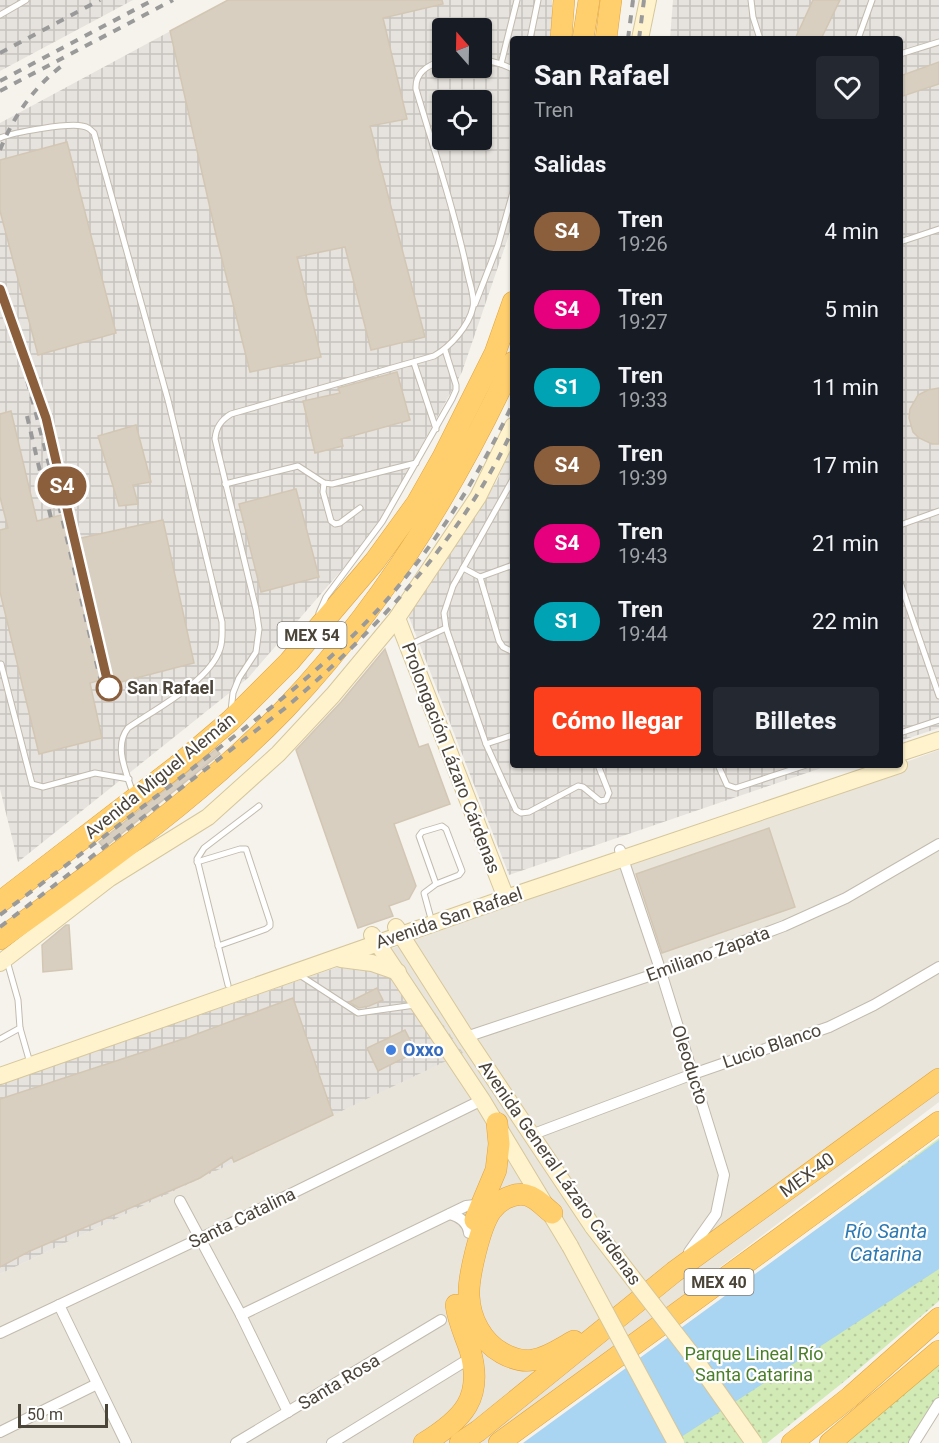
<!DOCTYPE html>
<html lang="es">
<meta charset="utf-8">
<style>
body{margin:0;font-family:Roboto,sans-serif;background:#242831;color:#f1f3f6;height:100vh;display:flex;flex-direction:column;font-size:22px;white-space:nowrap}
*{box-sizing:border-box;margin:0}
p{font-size:20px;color:#9ea1a6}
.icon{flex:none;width:33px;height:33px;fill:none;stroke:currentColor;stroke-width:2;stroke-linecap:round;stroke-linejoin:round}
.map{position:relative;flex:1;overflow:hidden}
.sheet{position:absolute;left:510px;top:36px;width:393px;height:732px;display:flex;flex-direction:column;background:#171b24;border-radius:6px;box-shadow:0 2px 4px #0004}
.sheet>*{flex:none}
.badge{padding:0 12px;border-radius:20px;font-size:21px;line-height:39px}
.needle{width:39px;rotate:340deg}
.buttons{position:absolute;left:432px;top:18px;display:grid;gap:12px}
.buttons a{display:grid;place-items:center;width:60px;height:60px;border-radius:6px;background:#171b24;box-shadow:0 2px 4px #0004;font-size:30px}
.scale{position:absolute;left:18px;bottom:15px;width:90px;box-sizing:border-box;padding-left:6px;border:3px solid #4b4439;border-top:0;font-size:16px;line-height:21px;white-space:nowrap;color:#4b4439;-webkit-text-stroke:4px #fff;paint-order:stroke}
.map>.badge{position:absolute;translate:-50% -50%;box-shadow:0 0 0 3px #fff}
h2{padding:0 24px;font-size:22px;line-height:54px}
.round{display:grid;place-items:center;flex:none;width:63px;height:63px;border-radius:6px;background:#242831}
.overview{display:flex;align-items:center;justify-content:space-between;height:102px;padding:0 24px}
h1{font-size:28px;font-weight:800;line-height:45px}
.action{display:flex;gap:12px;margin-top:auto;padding:12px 24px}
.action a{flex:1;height:69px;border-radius:6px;background:#fc3f1d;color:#fff;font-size:24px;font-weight:800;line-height:69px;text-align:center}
.action a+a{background:#242831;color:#f1f3f6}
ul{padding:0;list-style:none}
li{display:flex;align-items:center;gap:18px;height:78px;padding:0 24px}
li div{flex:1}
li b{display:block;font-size:22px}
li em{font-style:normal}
li .badge{min-width:66px;font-weight:700;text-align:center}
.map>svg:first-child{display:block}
</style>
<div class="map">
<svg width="939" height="1443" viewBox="0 0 939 1443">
<defs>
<pattern id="industrial-grid" width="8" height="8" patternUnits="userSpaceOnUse" patternTransform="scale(1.5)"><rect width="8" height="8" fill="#e6e2dd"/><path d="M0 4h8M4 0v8" fill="none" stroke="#c7c3be"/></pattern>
<pattern id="grass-dots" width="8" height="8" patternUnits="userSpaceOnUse" patternTransform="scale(1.5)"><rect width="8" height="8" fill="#d2eab5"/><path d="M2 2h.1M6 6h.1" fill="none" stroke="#b6ca9c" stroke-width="1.8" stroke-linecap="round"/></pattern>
</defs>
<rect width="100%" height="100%" fill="#f6f3ec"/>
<!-- residential -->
<path fill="#eae5da" d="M939 750V1102L487 1443H0V1274L460 1054 390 949Z"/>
<!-- industrial -->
<g fill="url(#industrial-grid)" fill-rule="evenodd">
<path d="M0 0H133L0 71Z"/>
<path d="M228 0H552V39H513V223L462 372 373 534 248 678 18 862 0 789V123ZM442 28H482V68H442ZM442 100H482V140H442Z"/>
<path d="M673 0H939V728L900 741V39H670Z"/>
<path d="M513 442V765H830L509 875 407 612 497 481Z"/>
<path d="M390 949 463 1053 0 1274V1084Z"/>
</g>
<!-- grass -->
<g fill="url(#grass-dots)">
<path d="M939 1138V1301L846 1380 767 1443H532Z"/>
<path d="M939 1350V1403L914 1443H828Z"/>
</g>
<!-- water -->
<path fill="#a9d4f2" d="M939 1140V1269L672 1443H523Z"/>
<!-- building -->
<g fill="#d8cfc1" stroke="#d3c7b4" stroke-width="1.5">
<path d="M228 0H442L443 4 383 18 407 119 370 126 425 337 371 350 345 247 297 257 321 357 250 372 217 239 170 31Z"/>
<path d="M813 0H840L821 39H795Z"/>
<path d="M939 62V84L900 97V76Z"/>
<path d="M67 142 116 333 38 355 0 211V160Z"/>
<path d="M397 372 410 420 341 439 343 446 315 453 303 401 340 393 338 388Z"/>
<path d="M939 388V444H932L919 438 913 432 909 418 910 409 918 395 928 390Z"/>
<path d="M11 411 37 521 66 514 72 540 163 520 194 663 113 684 111 677 90 683 102 738 39 754 0 592V530L8 528 0 497V414Z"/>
<path d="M136 425 151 482 133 485 138 504 119 506 98 436Z"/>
<path d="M296 489 319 577 261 592 239 504Z"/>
<path d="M385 649 419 747 428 744 450 804 394 824 416 886 409 899 389 906 393 916 358 928 296 750 341 702Z"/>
<path d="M216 749 220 754 210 762 104 848 99 842Z"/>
<path d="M769 828 795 907 662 953 636 874Z"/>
<path d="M66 925H69L72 969 43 972 42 945Z"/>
<path d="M377 988 383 1000 369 1006 359 1008 349 1002Z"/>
<path d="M293 998 333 1115 234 1162 232 1157 200 1178 30 1251 0 1267V1099L189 1037Z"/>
<path d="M405 1030 416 1052 378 1071 367 1048Z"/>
</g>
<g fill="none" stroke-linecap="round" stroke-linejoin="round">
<defs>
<g id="lane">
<path d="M751 0 753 17 760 39"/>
<path d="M0 15 26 0"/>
<path d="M530 39 538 0"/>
<path d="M858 39 872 0"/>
<path d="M900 54 939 42"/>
<path d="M482 59 501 64 513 69"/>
<path d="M501 64 517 0"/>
<path d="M0 138C14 132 68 123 82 126 88 127 90 129 94 133L168 400 222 622C222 631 223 640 220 649 209 682 155 709 128 728 113 747 127 773 133 794"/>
<path d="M900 242 939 229"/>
<path d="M475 304 498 245 513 192"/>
<path d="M414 363 436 429"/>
<path d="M513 479 453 586 444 613 446 628 486 744 516 810 521 813 529 812 578 786 583 787 600 801 606 800 609 793 598 765"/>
<path d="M324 483 323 492 331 521 335 524 340 523 360 508"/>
<path d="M225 484 298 466 324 483 332 484 416 463"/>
<path d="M900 525 939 511"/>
<path d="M463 568 480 577 499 641 503 647 513 652"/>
<path d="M480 577 513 565"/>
<path d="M900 582 939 696"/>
<path d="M319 613 326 597 382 522 452 399 456 390V385L445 350"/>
<path d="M409 645 446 628"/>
<path d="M1 664 32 784 43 787 95 773 129 779"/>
<path d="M231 711 233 693 239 678 256 652 259 629 256 609 215 439C216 427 221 420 231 414L434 356C450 347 469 326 473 307 475 298 470 284 468 275 455 212 434 150 416 89 415 72 428 65 442 61"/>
<path d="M900 733 939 720"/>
<path d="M486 744 513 735"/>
<path d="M718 765 727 785 736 788 806 765"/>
<path d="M197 862 240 849H246L270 922V926L266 929 218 946"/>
<path d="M430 915 424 893 436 884 419 836 422 832 442 826 446 829 462 871 459 875 436 884"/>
<path d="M298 974 358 1013 415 1005"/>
<path d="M228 985 197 859 204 848 259 806"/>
<path d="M20 1028 30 1063"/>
<path d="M0 1039 20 1028 18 1000 7 961"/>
</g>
<g id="street">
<path d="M620 850 661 972 724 1175 716 1214 689 1252"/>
<path d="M466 1037 661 972 784 926 846 898 939 844"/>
<path d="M531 1135 693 1074 829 1027 874 1005 939 967"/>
<path d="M180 1201 241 1315 288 1412"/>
<path d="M450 1214C460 1217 468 1222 469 1233"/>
<path d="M59 1305 126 1443"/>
<path d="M241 1315 466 1206 475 1205 482 1208"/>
<path d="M0 1333 199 1239 482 1100"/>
<path d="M0 1432 97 1384"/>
<path d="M236 1443 441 1320"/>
<path d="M332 1443 472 1357"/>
<path d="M914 1443 939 1403"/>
</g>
<g id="secondary">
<path d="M640 39 648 0"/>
<path d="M397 618 506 898"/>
<path d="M900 753 939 740"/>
<path d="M396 927 466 1037 593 1227"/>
<path d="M372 935 482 1100 570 1246"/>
<path d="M341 959 372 963 398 972"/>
<path d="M0 963 110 878 208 817 278 754 333 695 397 618 478 497 513 426"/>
<path d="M0 1076 506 898 899 765"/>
</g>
<g id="highway">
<path d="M561 39 564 0"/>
<path d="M583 39 589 0"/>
<path d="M606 39 611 0"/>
<path d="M0 902 177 766 230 721 289 662 312 635 375 561 417 503 443 457 495 353 513 302"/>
<path d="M0 939C99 868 200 797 285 709 381 608 455 488 513 362"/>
<path d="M552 1213C544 1207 536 1197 526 1195 513 1192 498 1201 491 1211 480 1227 468 1277 469 1296 470 1319 482 1342 502 1353 511 1358 522 1362 533 1360 548 1358 561 1348 574 1341"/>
<path d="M475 1220 496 1170 499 1144 497 1123"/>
<path d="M424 1443C463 1419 484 1398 470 1350 465 1335 458 1321 456 1305"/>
<path d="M460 1443 478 1431 674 1272 939 1079"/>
<path d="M499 1443 939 1122"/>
<path d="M792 1443 850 1397 939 1318"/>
<path d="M830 1443 939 1351"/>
</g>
</defs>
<!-- lane casing -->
<use href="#lane" stroke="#c2bbae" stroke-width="7"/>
<!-- street casing -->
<use href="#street" stroke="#c2bbae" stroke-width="12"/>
<!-- secondary casing -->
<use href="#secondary" stroke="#d6c79b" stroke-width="18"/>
<!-- highway casing -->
<use href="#highway" stroke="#e0a43c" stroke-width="22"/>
<!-- lane -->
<use href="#lane" stroke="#fff" stroke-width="5"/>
<!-- street -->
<use href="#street" stroke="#fff" stroke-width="10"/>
<!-- secondary -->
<use href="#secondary" stroke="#fff3cd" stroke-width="16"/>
<!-- highway -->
<use href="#highway" stroke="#ffcf6e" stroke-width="21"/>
<!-- rail -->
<g stroke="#9a9a9a" stroke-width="4" stroke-dasharray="8 8" stroke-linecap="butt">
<path d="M628 39 633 0"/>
<path d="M639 39 644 0"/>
<path d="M0 53 100 0"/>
<path d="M0 81 153 0"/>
<path d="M0 91 173 0"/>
<path d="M0 150C14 115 34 87 64 64"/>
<path d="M0 289C42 420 70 556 103 690"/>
<path d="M40 400 52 446"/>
<path d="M27 416 51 518"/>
<path d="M0 915C68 864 135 813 202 761 269 710 337 658 392 594 441 536 481 472 513 403"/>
<path d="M0 927 284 709C376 631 461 540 513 429"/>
</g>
<defs>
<g id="secondary-bridge">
<path d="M593 1227 692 1355 754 1443"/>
<path d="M570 1246 676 1443"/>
</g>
</defs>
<!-- secondary-bridge casing -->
<use href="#secondary-bridge" stroke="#d6c79b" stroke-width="18" stroke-linecap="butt"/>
<!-- secondary-bridge -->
<use href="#secondary-bridge" stroke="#fff3cd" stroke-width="16"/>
</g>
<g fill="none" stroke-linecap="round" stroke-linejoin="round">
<defs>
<path id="line" d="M0 289 46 418 109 688"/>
</defs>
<!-- line casing -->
<use href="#line" stroke="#fff" stroke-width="14"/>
<!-- line -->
<use href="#line" stroke="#8b5e3c" stroke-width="9"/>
</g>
<!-- markers -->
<circle fill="#fff" stroke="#8b5e3c" stroke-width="3" cx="109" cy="688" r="12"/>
<circle fill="#3f7fe0" stroke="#fff" stroke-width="2" cx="391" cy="1050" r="6"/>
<g text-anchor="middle" stroke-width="4.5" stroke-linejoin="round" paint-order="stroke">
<!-- shield labels -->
<g fill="#fff" stroke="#817c74" stroke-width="1.5">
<rect x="277.5" y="622" width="69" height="26" rx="4.5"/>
<rect x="684.5" y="1269" width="69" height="26" rx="4.5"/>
</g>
<g font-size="16" font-weight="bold" fill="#4b4439">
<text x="312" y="641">MEX 54</text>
<text x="719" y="1288">MEX 40</text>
</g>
<!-- stop labels -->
<g font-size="18" font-weight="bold" fill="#4b4439" stroke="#fff" text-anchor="start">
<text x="127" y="694">San Rafael</text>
</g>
<!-- street labels -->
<g font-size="18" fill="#4b4439" stroke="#fff">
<text transform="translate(451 758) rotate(69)" y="6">Prolongación Lázaro Cárdenas</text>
<text transform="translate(160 776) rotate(-39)" y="6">Avenida Miguel Alemán</text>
<text transform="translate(449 918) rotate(-19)" y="6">Avenida San Rafael</text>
<text transform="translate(708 954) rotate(-20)" y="6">Emiliano Zapata</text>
<text transform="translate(772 1046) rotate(-19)" y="6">Lucio Blanco</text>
<text transform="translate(690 1065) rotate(72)" y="6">Oleoducto</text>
<text transform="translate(560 1173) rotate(55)" y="6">Avenida General Lázaro Cárdenas</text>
<text transform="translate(807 1175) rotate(-36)" y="6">MEX-40</text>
<text transform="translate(242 1218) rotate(-26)" y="6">Santa Catalina</text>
<text transform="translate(339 1382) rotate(-31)" y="6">Santa Rosa</text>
</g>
<!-- shop labels -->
<g font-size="18" font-weight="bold" fill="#366cbe" stroke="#fff" text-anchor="start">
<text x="403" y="1056">Oxxo</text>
</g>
<!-- park labels -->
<g font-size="18" fill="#4a7f2a" stroke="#fff">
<text x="754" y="1360">Parque Lineal Río<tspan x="754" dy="21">Santa Catarina</tspan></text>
</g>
<!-- water labels -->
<g font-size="20" font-style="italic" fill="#2e7ab2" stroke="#fff">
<text x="886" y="1238">Río Santa<tspan x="886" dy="23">Catarina</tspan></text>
</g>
</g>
</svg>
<div class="buttons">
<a><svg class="needle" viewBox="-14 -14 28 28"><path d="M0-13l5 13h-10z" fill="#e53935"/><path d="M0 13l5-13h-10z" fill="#9ea1a6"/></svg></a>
<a><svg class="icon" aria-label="locate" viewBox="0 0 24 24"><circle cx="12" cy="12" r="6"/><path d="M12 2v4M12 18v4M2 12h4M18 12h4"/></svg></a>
</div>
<div class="scale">50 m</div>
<b class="badge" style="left:62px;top:486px;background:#8b5e3c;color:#fff">S4</b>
<section class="sheet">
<div class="overview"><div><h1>San Rafael</h1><p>Tren</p></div><a class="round"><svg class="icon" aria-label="heart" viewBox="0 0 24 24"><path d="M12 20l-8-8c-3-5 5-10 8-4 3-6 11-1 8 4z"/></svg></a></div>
<h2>Salidas</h2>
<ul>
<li><span class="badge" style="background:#8b5e3c;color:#fff">S4</span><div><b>Tren</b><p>19:26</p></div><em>4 min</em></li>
<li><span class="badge" style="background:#e6007e;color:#fff">S4</span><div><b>Tren</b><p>19:27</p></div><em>5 min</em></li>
<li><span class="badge" style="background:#00a3b4;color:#fff">S1</span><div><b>Tren</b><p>19:33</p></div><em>11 min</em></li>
<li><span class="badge" style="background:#8b5e3c;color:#fff">S4</span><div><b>Tren</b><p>19:39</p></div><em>17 min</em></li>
<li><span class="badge" style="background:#e6007e;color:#fff">S4</span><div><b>Tren</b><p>19:43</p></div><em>21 min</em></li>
<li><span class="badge" style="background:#00a3b4;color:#fff">S1</span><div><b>Tren</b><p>19:44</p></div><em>22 min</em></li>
</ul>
<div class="action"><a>Cómo llegar</a><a>Billetes</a></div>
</section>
</div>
